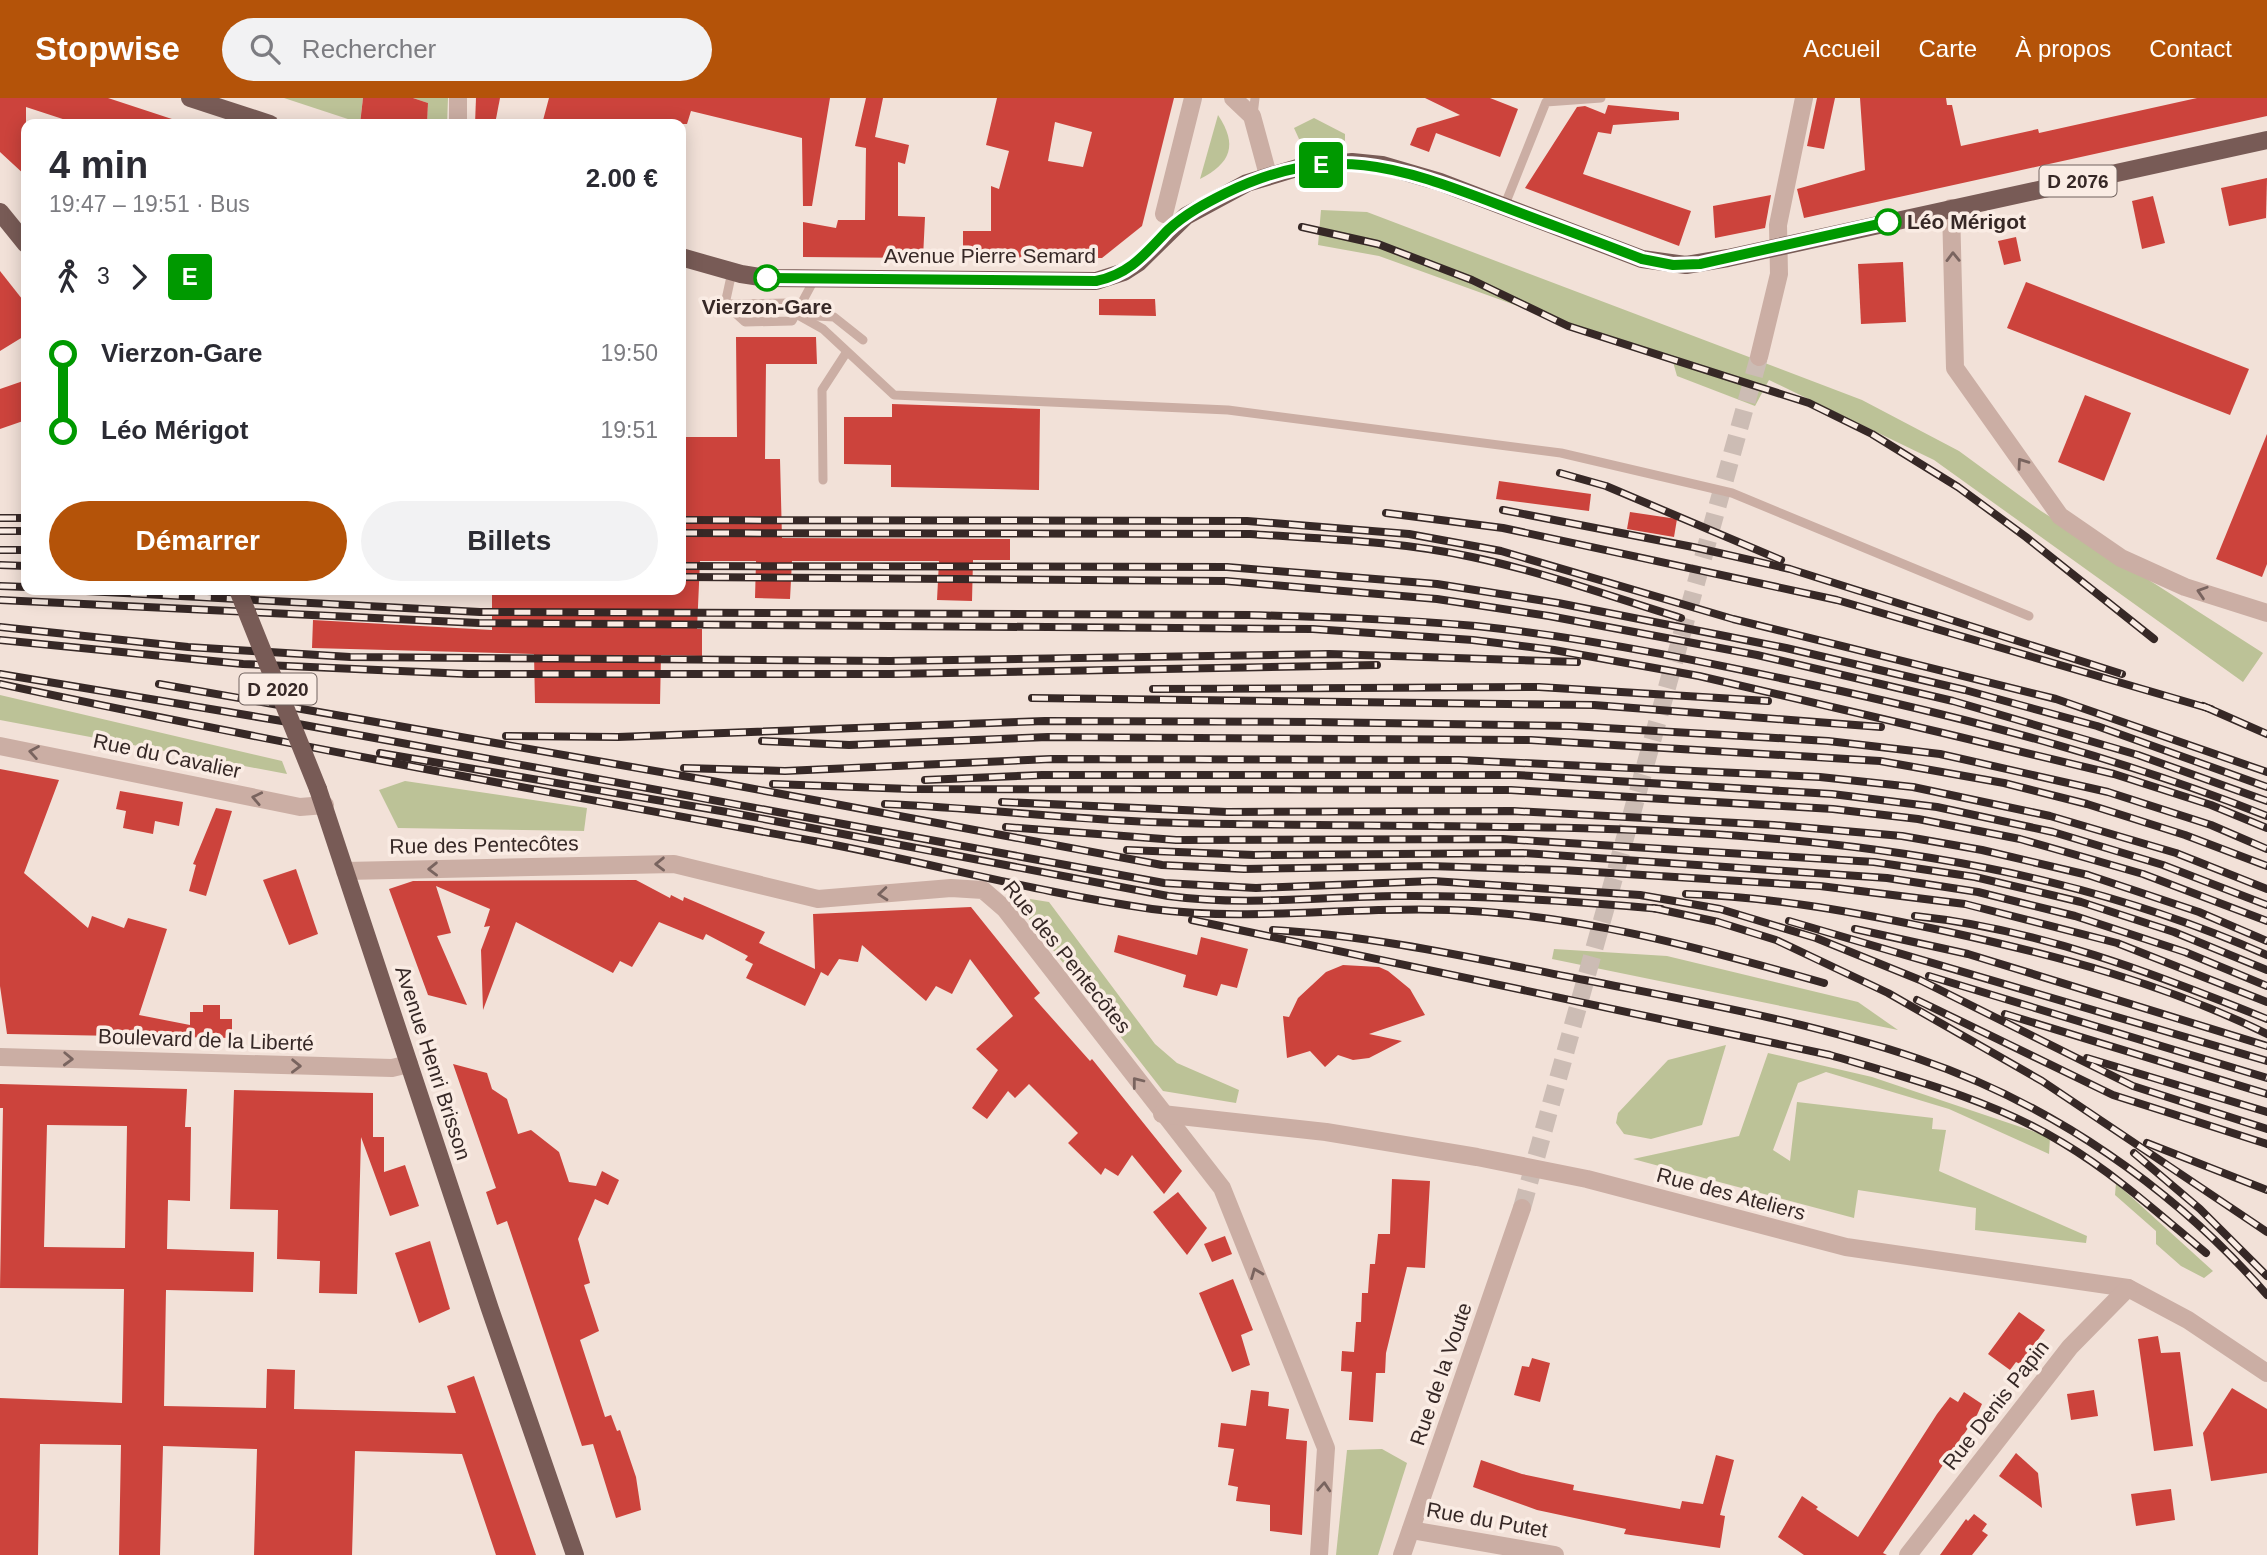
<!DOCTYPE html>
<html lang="fr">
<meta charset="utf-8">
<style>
body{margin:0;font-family:Arial,sans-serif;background:#f2f2f3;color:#2b2b33;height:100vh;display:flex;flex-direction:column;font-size:26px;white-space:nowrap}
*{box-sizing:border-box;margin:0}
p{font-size:23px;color:#7c7c81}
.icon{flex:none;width:38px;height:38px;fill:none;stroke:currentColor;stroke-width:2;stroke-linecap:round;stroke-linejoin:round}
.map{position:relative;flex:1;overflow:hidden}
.side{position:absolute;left:21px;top:21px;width:665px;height:476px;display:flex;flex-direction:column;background:#fff;border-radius:14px;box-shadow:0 4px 18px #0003}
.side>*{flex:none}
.badge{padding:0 14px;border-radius:5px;font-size:24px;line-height:46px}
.map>.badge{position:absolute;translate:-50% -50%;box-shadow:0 0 0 4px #fff}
.legs{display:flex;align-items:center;gap:10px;height:77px;padding:0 28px;font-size:23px}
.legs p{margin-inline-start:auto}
.overview{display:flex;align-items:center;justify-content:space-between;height:119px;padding:0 28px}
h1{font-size:38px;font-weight:700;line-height:52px}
.button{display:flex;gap:14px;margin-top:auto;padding:14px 28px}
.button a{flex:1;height:80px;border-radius:42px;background:#b45309;color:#fff;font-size:28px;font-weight:700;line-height:80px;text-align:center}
.button a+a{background:#f2f2f3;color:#2b2b33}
ul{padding:0 28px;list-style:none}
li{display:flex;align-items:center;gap:24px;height:77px;font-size:26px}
li i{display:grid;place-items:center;width:10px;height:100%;margin:0 9px;background:currentColor}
li i::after{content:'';width:18px;height:18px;margin:-9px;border:5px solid;border-radius:50%;background:#fff}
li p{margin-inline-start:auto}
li:first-child i{background:linear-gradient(#0000 50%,currentColor 0)}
li:last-child i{background:linear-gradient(currentColor 50%,#0000 0)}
header{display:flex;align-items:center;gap:42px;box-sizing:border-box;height:98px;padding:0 35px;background:#b45309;color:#fff}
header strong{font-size:33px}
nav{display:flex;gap:38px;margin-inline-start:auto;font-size:24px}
.search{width:490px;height:63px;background:#f2f2f3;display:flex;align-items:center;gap:18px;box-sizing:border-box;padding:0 24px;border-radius:38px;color:#7c7c81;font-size:26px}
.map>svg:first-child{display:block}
</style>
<header>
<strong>Stopwise</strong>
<div class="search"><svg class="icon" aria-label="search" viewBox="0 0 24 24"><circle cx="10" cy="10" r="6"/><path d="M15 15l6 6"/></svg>Rechercher</div>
<nav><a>Accueil</a><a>Carte</a><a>À propos</a><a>Contact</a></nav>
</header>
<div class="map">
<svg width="2267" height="1457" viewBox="0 0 2267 1457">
<rect width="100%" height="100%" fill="#f2e1d8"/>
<!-- green -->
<g fill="#bcc297">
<path d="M284 0H363L360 25Z"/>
<path d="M413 0H448L447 26H427L428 5Z"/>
<path d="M1218 17C1238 47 1231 65 1200 81Z"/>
<path d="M1314 20 1345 36V43L1321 46 1299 41 1294 30Z"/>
<path d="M1321 112 1367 114 1862 302 1959 353 2041 413 2263 555 2243 584 1934 362 1769 282 1755 308 1677 278 1673 264 1379 158 1318 147Z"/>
<path d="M0 597 282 663 287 676 0 622Z"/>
<path d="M405 683 587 710 584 733 398 730 379 692Z"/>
<path d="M1011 798 1049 804 1155 946 1177 965 1239 992 1236 1005 1163 993Z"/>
<path d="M1554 851 1667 858 1858 904 1898 932 1552 861Z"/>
<path d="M1726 947 1702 1027 1651 1041 1624 1036 1616 1025 1618 1015 1668 962Z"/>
<path d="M1768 955 1872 979 2050 1039 2049 1056 1949 1011 1826 974 1798 985 1773 1052 1790 1063 1797 1004 1933 1020 1932 1031 1946 1032 1939 1073 2087 1138 2086 1145 1975 1132 1976 1110 1858 1092 1854 1120 1633 1061 1739 1038Z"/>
<path d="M2116 1085 2213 1173 2204 1180 2181 1168 2156 1146V1133L2115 1097Z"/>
<path d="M1382 1351 1407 1365 1378 1457H1336L1347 1352Z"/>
</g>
<!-- building -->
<g fill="#cc433c" fill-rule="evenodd">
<path d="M0 0H108L178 23 177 26H78L26 9V78L0 54Z"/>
<path d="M363 0H413L428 5 427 26H360Z"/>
<path d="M476 0H500L495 26H475Z"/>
<path d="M549 0H830L812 108H803L802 40 691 13 687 26H542Z"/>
<path d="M866 0H883L875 39 909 47 905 66 898 64V118L925 119 923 160 803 159V124L836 130 838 122H865L866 50 855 48Z"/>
<path d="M997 0H1174L1142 128 1102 160 963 159V133H991V88L999 91 1009 53 986 47ZM1055 24 1092 34 1083 69 1048 63Z"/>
<path d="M1425 0H1490L1518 11 1500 59 1436 35 1429 54 1410 47 1417 30 1460 17Z"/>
<path d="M1817 0H1835L1824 51 1807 48Z"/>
<path d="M1860 0H1946L1947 7H1952L1961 48 2038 31 2039 35 2197 0H2267V18L1804 120 1797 91 1865 72Z"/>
<path d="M1608 7 1679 14V22L1613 27 1611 36 1598 34 1583 76 1691 113 1679 148 1525 90 1577 9 1585 8 1605 16Z"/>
<path d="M2267 80 2266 120 2229 128 2221 90Z"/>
<path d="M1771 97 1765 130 1715 140 1713 108Z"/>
<path d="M2153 98 2165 145 2142 151 2132 103Z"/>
<path d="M2016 139 2021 163 2004 167 1998 143Z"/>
<path d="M1903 164 1906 224 1861 226 1858 166Z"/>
<path d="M0 173 26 206V237L0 253Z"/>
<path d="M2026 184 2249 271 2230 317 2007 230Z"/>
<path d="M1099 201H1155L1156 218 1099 217Z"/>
<path d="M736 239H816L817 266H766L765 361H780L782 440 1010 441V462H973L972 503 937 502 939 463H792L790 501 755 500 756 463H700L697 531H702V558L661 557 660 606 535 605 534 556 312 550 313 522 492 532V492H681V358H686L685 339H737Z"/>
<path d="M26 282V322L0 331V291Z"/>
<path d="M2085 297 2131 315 2104 383 2058 364Z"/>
<path d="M892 306 1040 311 1039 392 891 389V367L844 366V319H892Z"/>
<path d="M2267 336V466L2262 479 2216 461Z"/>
<path d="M1499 383 1591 396 1589 413 1496 401Z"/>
<path d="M1630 414 1677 421 1674 439 1627 431Z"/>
<path d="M0 671 59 682 24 775 88 830 92 818 124 830 128 820 167 831 139 917 190 927V914H203V907H220V921H232V940L7 936 0 888Z"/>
<path d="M120 693 183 704 179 728 155 723 153 736 123 730 126 713 116 711Z"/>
<path d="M216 710 232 713 206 798 189 793 196 767 193 766Z"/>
<path d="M296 771 318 836 289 847 263 782Z"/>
<path d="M636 782 670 800 671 797 683 803 684 799 765 834 759 845 815 871 813 816 971 809 1040 895 1034 900 1090 963 1092 961 1182 1073 1164 1096 1132 1057 1118 1078 1105 1070 1101 1077 1068 1045 1078 1035 1029 986 1015 1000 1008 993 987 1021 972 1010 998 972 976 951 1013 918 970 861 952 896 936 888 926 903 862 847 858 864 839 861 828 878 821 874 805 908 746 880 753 866 745 862 748 858 706 836 703 842 659 824 632 869 620 863 613 875 516 824 483 912 481 852 490 828 484 829 490 811 436 788 451 835 437 838 467 907 428 897 389 791 413 783Z"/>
<path d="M1118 837 1197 857 1201 839 1248 851 1237 890 1221 886 1217 898 1183 889 1186 877 1114 854Z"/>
<path d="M1343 867 1379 869 1388 873 1410 891 1425 917 1369 936 1402 943 1369 960 1353 962 1338 957 1325 969 1310 953 1287 960 1283 918 1289 919 1298 900 1326 874Z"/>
<path d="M453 966 487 975 492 991 507 1001 518 1036 531 1032 559 1054 569 1084 596 1088 602 1073 619 1082 608 1107 595 1101 578 1141 590 1185 584 1187 599 1233 580 1242 605 1319 611 1317 617 1333 620 1332 636 1379 641 1412 616 1420 593 1346 582 1348 507 1123 497 1127 486 1094 496 1090Z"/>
<path d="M0 986 187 991 185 1029H191L190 1103 168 1102 167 1151 254 1154 253 1194 166 1192 164 1308 266 1310 267 1271 295 1272 294 1311 456 1315 447 1288 474 1278 536 1457H496L462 1356 355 1353 352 1457H254L257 1351 163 1348 160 1457H119L121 1347 40 1346 38 1457H0V1300L122 1305 124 1191 0 1190 3 1010H0ZM47 1027 127 1028 125 1150 44 1149Z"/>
<path d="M234 992 373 995V1039H384V1074L405 1067 419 1108 390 1118 361 1039 357 1196 319 1195 320 1163 277 1161 278 1112 230 1111Z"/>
<path d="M1392 1081 1430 1083 1425 1170 1407 1169 1386 1255 1385 1275H1376L1373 1324 1349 1322 1352 1274 1341 1273 1342 1253 1354 1254 1356 1224H1361L1362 1195H1368L1370 1166H1375L1378 1136H1390Z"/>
<path d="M1178 1094 1207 1130 1187 1157 1153 1114Z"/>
<path d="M1225 1138 1232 1156 1212 1164 1204 1146Z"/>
<path d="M430 1143 450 1211 419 1225 395 1155Z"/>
<path d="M1233 1181 1253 1232 1241 1237 1250 1267 1232 1274 1199 1195Z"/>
<path d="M2019 1214 2045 1232 2020 1266 2016 1264 2010 1272 1988 1256Z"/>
<path d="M2158 1238 2161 1255 2180 1254 2193 1348 2154 1353 2138 1241Z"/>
<path d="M1532 1260 1550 1265 1540 1304 1514 1297 1522 1268 1529 1269Z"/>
<path d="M2232 1290 2267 1311V1375L2211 1383 2203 1335Z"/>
<path d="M1251 1292 1269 1294 1268 1308 1289 1311 1286 1341 1307 1343 1302 1437 1270 1433V1407L1236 1403 1238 1389 1228 1387 1234 1351 1218 1349 1221 1325 1246 1328Z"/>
<path d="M2094 1292 2098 1318 2071 1322 2067 1296Z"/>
<path d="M1964 1294 1982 1306 1977 1317 1883 1455 1887 1457H1804L1778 1439 1802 1398 1818 1409 1816 1411 1858 1439 1937 1316 1950 1299 1958 1304Z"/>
<path d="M2016 1355 2038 1375 2042 1410 1999 1378Z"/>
<path d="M1716 1357 1734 1362 1720 1417 1725 1418 1720 1450 1624 1436 1626 1431 1537 1412 1473 1389 1481 1362 1522 1376 1574 1387 1573 1392 1680 1411 1682 1403 1703 1406Z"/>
<path d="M2171 1391 2175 1422 2136 1428 2131 1396Z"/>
<path d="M1974 1416 1987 1426 1982 1433 1988 1437 1972 1457H1940L1966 1421 1968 1423Z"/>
</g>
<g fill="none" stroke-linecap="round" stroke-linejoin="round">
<!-- minor-tunnel -->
<path stroke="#ccbcb4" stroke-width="18" stroke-dasharray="18 9" stroke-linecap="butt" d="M1522 1110 1759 259"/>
<!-- service -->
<g stroke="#cbaea4" stroke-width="9">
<path d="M1253 17 1255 0"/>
<path d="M1504 109 1546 4 1601 0"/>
<path d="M725 206 788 205 798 217 823 231 894 297 1228 312 1561 355 1732 395 2029 518"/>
<path d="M725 206 745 224 792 223 815 180"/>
<path d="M725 206 732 174"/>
<path d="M799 217 834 219 863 242"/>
<path d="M823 382 822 292 846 255"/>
</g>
<!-- minor -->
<g stroke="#cbaea4" stroke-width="18">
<path d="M1233 0 1252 18 1268 77"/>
<path d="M458 26V0"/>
<path d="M1951 110 1955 270 2060 418 2121 460 2185 489 2267 515"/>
<path d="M1164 116 1193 0"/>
<path d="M1759 259 1779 176 1778 127 1804 0"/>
<path d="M0 648 300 709 325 707"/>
<path d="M345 773 674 766 818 801 951 790 983 792 1005 811 1222 1090 1326 1350 1319 1457"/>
<path d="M0 959 392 970 409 966"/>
<path d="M1162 1016 1326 1034 1477 1059 1587 1081 1846 1149 2128 1190 2188 1222 2267 1275"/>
<path d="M1411 1432 1555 1457"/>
<path d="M1402 1457 1522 1110"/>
<path d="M1908 1457 2070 1249 2128 1190"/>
</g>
<!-- primary -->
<g stroke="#785b56" stroke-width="18">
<path d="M190 0 270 26"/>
<path d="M0 114 26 146"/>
<path d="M681 159 741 176 767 180 1096 183 1124 174 1138 165 1186 118 1247 85 1297 70 1352 64 1382 67 1440 84 1642 161 1686 167 1728 160 2267 42"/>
<path d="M318 691 490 1211 575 1457"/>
</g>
<defs>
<g id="rail">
<path d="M1302 129 1378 146 1472 182 1568 228 1809 305 1872 336 1958 389 2026 439 2154 541"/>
<path d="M1560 375 1606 388 1781 462"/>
<path d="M1503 412 1693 449 1790 471 2122 576"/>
<path d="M1386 415 1503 430 1837 502 2211 611"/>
<path d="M0 420H26"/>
<path d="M681 422 1247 423 1409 436 1501 453 1733 521 2056 601 2267 674"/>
<path d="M0 433H26"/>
<path d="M681 435 1250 436C1324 441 1400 443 1472 459 1543 474 1612 499 1681 520"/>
<path d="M0 452H26"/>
<path d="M0 467 26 468"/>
<path d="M681 468 1227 469 1437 486 1558 505 1786 550 1965 592 2097 628 2267 689"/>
<path d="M681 479 1226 483 1437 501 1549 518 1757 557 1953 603 2138 657 2267 703"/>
<path d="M0 488 26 489"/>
<path d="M67 492 480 514 1248 517C1324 519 1400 521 1476 528 1599 541 1720 567 1841 593 1986 625 2129 663 2267 718"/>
<path d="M0 502 479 525 1313 531 1473 542 1554 552 1699 578 1943 635 2114 676 2211 707 2267 730"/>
<path d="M0 529 188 549 350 559 890 563 1329 556 1577 564"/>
<path d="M0 542 243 566 468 576H891L1377 567"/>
<path d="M0 576 282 623 1164 785 1256 790 1433 783 1640 797 1720 811 1816 840 1920 882 2133 988 2267 1031"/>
<path d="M0 586C271 644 542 693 814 743 927 764 1039 795 1152 811 1250 824 1351 808 1450 812 1578 816 1701 850 1824 885"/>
<path d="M159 586 712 683 1162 767 1244 771 1429 768 1562 772 1820 788 1965 806 2117 845 2267 904"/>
<path d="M1153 591 1539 589 1768 603"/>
<path d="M1032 600 1594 607 1881 629"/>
<path d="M2203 608 2267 636"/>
<path d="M506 638 618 639 1045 623 1313 624 1571 628 1828 643 1940 656 2108 694 2211 727 2267 751"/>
<path d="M762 643 849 647 1048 639 1531 642 1880 663 2004 685 2087 706 2185 737 2267 768"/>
<path d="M380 655 727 714 1168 798C1243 808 1319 799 1396 798 1483 797 1574 803 1661 811"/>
<path d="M684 670 785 673 1051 661 1459 662 1820 679 1913 689 2050 718 2176 755 2267 791"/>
<path d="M925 682 1042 677H1516L1832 696 1937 709 2053 734 2163 767 2267 807"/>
<path d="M773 686 910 691 1511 692 1833 711 1918 721 2020 741 2143 776 2267 823"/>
<path d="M1002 704 1227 714 1514 713 1774 727 1902 738 1982 752 2088 777 2199 814 2267 843"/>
<path d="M885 706C983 710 1081 723 1179 725 1546 734 1923 705 2267 857"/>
<path d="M1006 729 1176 742 1503 741 1874 764 1975 779 2081 804 2174 834 2267 872"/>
<path d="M1127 752 1254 757 1523 755 1887 780 1978 794 2075 818 2185 854 2267 888"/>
<path d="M1686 796C1775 799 1861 815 1949 834 2058 858 2166 886 2267 936"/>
<path d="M1653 810 1718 824 1776 842 1888 895 2042 983 2267 1134"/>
<path d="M1915 818C2038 831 2153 875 2267 921"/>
<path d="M1192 822 1830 957C1908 980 1993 1002 2063 1045 2115 1076 2159 1116 2206 1155"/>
<path d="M1789 823 2267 963"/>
<path d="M1855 831 1968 856 2267 948"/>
<path d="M1273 832C1378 838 1481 862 1585 882 1696 904 1811 924 1919 961 2052 1006 2175 1091 2267 1197"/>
<path d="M1929 878 2267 980"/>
<path d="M1917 902 2113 997 2267 1046"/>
<path d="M2005 916 2267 996"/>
<path d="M2087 960 2267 1014"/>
<path d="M2147 1045 2267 1092"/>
<path d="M2134 1055 2200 1111 2267 1178"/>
</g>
</defs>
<!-- rail casing -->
<use href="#rail" stroke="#362826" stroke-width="8"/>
<!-- rail -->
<use href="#rail" stroke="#faece4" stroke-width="5" stroke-dasharray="16" stroke-linecap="butt"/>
<!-- primary-bridge -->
<path stroke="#785b56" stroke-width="18" d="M238 492 318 691"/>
</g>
<!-- one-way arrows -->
<defs><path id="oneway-chevron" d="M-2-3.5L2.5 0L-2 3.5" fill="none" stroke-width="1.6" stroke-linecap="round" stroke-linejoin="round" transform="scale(1.75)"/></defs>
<g stroke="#79645f">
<use href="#oneway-chevron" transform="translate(1953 159) rotate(-91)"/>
<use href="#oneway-chevron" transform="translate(2022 365) rotate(-125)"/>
<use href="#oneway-chevron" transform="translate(2202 494) rotate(-162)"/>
<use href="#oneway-chevron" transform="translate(34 654) rotate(-170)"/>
<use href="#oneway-chevron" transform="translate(257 700) rotate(-168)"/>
<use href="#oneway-chevron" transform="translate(660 766) rotate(179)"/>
<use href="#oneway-chevron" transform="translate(433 771) rotate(179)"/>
<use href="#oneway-chevron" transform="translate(883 796) rotate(175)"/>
<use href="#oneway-chevron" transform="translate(68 961) rotate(2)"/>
<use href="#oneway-chevron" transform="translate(296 968) rotate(1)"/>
<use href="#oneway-chevron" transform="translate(1137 984) rotate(-128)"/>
<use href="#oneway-chevron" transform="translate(1256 1175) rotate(-112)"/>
<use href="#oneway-chevron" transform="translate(1324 1389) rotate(-86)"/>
</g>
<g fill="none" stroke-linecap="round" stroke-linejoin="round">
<defs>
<path id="line-1" d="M767 180 1096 183C1130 176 1145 156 1168 132 1185 116 1206 105 1226 95 1333 43 1399 69 1502 108 1549 126 1596 143 1642 161L1673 167 1700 166 1888 124"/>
</defs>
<!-- line-1 casing -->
<use href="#line-1" stroke="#fff" stroke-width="16"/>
<!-- line-1 -->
<use href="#line-1" stroke="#090" stroke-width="10"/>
</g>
<!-- markers -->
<g fill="#fff" stroke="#090" stroke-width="3.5">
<circle cx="1888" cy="124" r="12"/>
<circle cx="767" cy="180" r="12"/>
</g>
<g text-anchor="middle" stroke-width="7" stroke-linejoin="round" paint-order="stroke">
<!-- shield labels -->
<g fill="#faece4" stroke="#71635f" stroke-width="2">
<rect x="2039.5" y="67.5" width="77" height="31" rx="5"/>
<rect x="239.5" y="575.5" width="77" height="31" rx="5"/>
</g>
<g font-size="19" font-weight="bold" fill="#362826">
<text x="2078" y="90">D 2076</text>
<text x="278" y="598">D 2020</text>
</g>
<!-- stop labels -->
<g font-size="21" font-weight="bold" fill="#362826" stroke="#faece4" text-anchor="start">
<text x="1907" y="131">Léo Mérigot</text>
<text x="767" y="216" text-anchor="middle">Vierzon-Gare</text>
</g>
<!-- street labels -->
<g font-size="21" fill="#362826" stroke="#faece4">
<text x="990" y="165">Avenue Pierre Semard</text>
<text transform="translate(167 658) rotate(12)" y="7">Rue du Cavalier</text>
<text transform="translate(484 747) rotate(-1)" y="7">Rue des Pentecôtes</text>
<text transform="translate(1067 859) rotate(51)" y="7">Rue des Pentecôtes</text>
<text transform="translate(206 942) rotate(2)" y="7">Boulevard de la Liberté</text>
<text transform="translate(433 965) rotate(72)" y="7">Avenue Henri Brisson</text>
<text transform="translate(1731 1096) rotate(15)" y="7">Rue des Ateliers</text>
<text transform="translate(1441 1276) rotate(-71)" y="7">Rue de la Voute</text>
<text transform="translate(1996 1307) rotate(-52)" y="7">Rue Denis Papin</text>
<text transform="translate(1487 1422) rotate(10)" y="7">Rue du Putet</text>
</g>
</g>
</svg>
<b class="badge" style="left:1321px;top:67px;background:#090;color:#fff">E</b>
<section class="side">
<div class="overview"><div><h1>4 min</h1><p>19:47 – 19:51 · Bus</p></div><b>2.00 €</b></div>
<div class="legs"><svg class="icon" aria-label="walk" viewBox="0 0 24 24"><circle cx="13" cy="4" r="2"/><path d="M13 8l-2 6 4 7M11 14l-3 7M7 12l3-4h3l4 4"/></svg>3<svg class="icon" aria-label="forward" viewBox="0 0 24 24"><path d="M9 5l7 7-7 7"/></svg><b class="badge" style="background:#090;color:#fff">E</b></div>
<ul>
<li><i style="color:#090"></i><b>Vierzon-Gare</b><p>19:50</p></li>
<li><i style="color:#090"></i><b>Léo Mérigot</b><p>19:51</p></li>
</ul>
<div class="button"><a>Démarrer</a><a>Billets</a></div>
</section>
</div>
